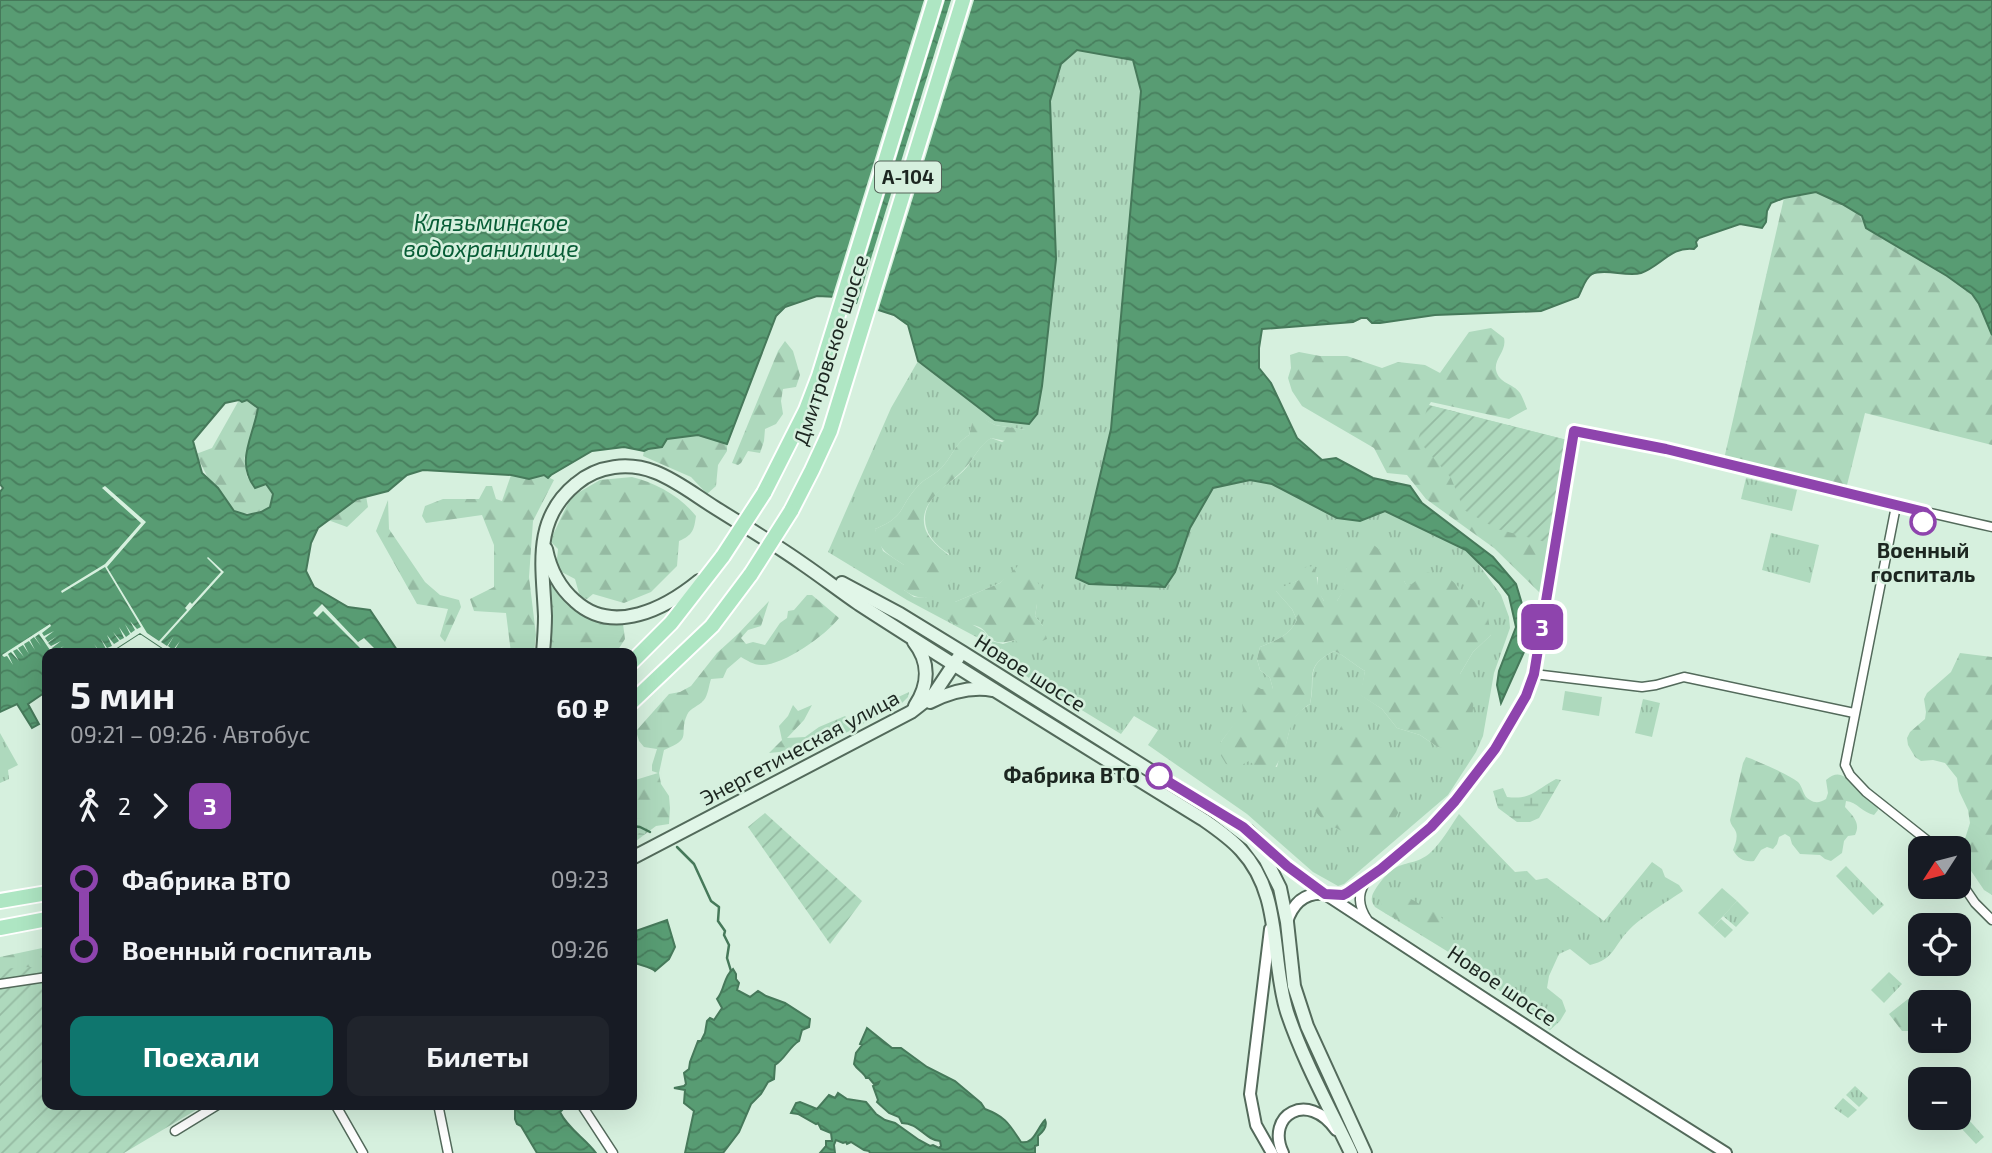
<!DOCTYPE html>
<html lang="ru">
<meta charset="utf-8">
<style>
body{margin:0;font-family:"Exo 2",sans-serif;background:#20242c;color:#f1f3f6;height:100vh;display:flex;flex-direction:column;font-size:26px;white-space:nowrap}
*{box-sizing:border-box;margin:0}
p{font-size:23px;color:#9ea1a6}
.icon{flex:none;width:38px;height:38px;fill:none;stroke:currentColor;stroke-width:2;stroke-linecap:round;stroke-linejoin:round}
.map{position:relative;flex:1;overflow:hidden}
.side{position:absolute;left:42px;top:648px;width:595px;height:462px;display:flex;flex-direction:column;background:#171b24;border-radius:14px;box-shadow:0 7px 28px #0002}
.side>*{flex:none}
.badge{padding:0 14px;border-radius:10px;font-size:24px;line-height:46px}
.needle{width:46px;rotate:234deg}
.controls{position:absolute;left:1908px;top:836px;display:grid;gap:14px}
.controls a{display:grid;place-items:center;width:63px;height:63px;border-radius:14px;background:#171b24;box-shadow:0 7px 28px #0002;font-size:35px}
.map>.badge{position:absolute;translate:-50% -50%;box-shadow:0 0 0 4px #fff}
.legs{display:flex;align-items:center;gap:10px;height:77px;padding:0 28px;font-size:23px}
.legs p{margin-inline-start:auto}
.overview{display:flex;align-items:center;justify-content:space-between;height:119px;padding:0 28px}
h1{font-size:38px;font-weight:700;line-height:52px}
.cta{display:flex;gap:14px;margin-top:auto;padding:14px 28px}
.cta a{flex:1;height:80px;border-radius:14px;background:#0f766e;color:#fff;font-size:28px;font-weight:700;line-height:80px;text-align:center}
.cta a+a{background:#20242c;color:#f1f3f6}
ul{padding:0 28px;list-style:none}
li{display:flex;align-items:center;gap:24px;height:70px;font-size:26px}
li i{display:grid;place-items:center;width:10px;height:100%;margin:0 9px;background:currentColor}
li i::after{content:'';width:18px;height:18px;margin:-9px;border:5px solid;border-radius:50%;background:#171b24}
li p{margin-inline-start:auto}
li:first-child i{background:linear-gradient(#0000 50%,currentColor 0)}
li:last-child i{background:linear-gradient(currentColor 50%,#0000 0)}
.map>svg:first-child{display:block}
</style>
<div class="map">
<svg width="1992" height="1153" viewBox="0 0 1992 1153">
<defs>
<pattern id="grass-tufts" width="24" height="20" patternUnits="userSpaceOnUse" patternTransform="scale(1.75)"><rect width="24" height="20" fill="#aed9bd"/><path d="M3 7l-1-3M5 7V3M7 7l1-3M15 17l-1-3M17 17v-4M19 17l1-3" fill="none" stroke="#95baa2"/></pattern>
<pattern id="forest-firs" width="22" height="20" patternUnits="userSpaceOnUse" patternTransform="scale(1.75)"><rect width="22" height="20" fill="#aed9bd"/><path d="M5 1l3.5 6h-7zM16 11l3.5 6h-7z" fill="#95baa2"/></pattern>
<pattern id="wetland-marsh" width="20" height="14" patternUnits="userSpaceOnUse" patternTransform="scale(1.75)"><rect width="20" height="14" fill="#aed9bd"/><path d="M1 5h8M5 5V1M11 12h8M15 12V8" fill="none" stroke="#95baa2"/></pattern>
<pattern id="garden-furrows" width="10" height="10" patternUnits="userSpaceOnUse" patternTransform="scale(1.75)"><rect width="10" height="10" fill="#aed9bd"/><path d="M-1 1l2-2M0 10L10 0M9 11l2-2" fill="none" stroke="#95baa2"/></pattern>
<pattern id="water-waves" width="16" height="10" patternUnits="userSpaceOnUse" patternTransform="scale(1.75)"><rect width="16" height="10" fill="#589c73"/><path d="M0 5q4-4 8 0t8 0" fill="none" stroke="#487f5e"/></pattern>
</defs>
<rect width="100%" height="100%" fill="#d6f0de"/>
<!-- grass -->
<g fill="url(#grass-tufts)" fill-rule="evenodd">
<path d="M1077 50 1133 60 1141 90 1111 429 1076 578 1175 572 1190 528 1213 488 1250 480 1272 484 1337 518 1360 521 1385 511 1466 550 1474 558 1501 595 1509 617 1510 628 1494 673 1483 736 1476 752 1448 795 1344 884 1338 886 1313 872 1247 814 1148 745 1158 730 1134 716 1121 734 1008 665 1012 656 907 600 828 552 891 408 918 361 995 420 1037 414 1042 386 1056 259 1050 101 1061 64ZM985 420 995 425 1025 430 1002 442 991 438C979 446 975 456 967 467 959 477 947 483 938 492 915 515 925 539 949 554L926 598 914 597 904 590V565L883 551 875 529C907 516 898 507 918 486 925 478 937 474 944 465 954 453 955 444 969 435L972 423ZM1347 567 1404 581 1408 588 1491 635 1473 652 1460 674 1439 748 1420 735 1397 728 1382 709 1361 695 1365 671C1354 665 1346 656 1334 651 1303 667 1317 676 1310 704L1300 711 1292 720 1286 744 1280 755 1277 767 1249 761 1221 742 1261 689H1273L1270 678 1260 670 1257 659 1260 647C1276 640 1288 637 1297 620L1292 609 1276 591 1299 580 1318 577 1317 590 1324 601H1337L1344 590ZM1010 575 1037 604 1035 616 1043 626 1015 640 1003 644 991 641 984 631 973 625 955 602 1000 583Z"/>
<path d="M1746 478 1797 490 1792 511 1741 499Z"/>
<path d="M1771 533 1819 545 1810 583 1762 570Z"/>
<path d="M1643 699 1660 703 1652 737 1635 733Z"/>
<path d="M0 733 18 765 8 770 9 779 0 783Z"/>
<path d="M1459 814 1515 872 1527 871 1536 880 1547 878 1604 921 1652 862 1662 869 1665 877 1679 885 1683 891C1668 901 1640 918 1629 930 1613 946 1615 959 1590 965L1570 949 1559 954 1549 976 1547 988 1562 1000 1566 1011 1560 1021 1550 1030 1455 956 1375 907C1373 903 1371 902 1372 897 1373 890 1388 871 1395 868 1408 861 1417 864 1430 853 1442 842 1450 827 1459 814Z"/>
<path d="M1846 866 1884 905 1873 915 1836 876Z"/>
<path d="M1737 901 1749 913 1736 927 1723 916Z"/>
<path d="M1721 919 1733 930 1725 938 1713 927Z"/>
<path d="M1889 972 1902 984 1884 1003 1871 990Z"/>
<path d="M1957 1072 1969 1093 1958 1099V1080H1944Z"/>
<path d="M1855 1086 1868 1098 1859 1107 1846 1095Z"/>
<path d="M1843 1098 1857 1110 1848 1118 1834 1108Z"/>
<path d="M1969 1120 1984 1137 1976 1144 1961 1128Z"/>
</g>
<!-- forest -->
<g fill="url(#forest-firs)">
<path d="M1816 192 1842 204 1862 216 1877 235 1947 276 1972 294 1979 304 1992 335V445L1865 413 1846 489 1724 459 1784 198Z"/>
<path d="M1491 328 1504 338C1507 351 1494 358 1496 370 1499 384 1513 383 1520 393 1523 398 1525 404 1527 409L1509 419 1431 402 1429 405 1567 440 1540 593 1494 548 1426 499 1407 475 1387 473 1374 448 1302 406 1292 391 1288 378 1291 368 1290 355 1299 352 1320 356H1347L1382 368 1398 362 1425 365 1440 373 1469 332Z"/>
<path d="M785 341 793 351 800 375 796 387 783 389 781 401 783 414 776 424 765 429 764 441 760 453 748 451 741 463 738 465 732 463 778 351Z"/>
<path d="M239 400H247L258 408 255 427 244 459 247 477 266 484 273 494 270 507C257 514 248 515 234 511L222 493 208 478 196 454 212 448Z"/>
<path d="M979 416 995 425 1025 430 1026 437 1015 443 991 438C979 446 975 457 966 467 952 484 917 500 925 528 930 544 947 551 957 564 951 591 929 609 904 590V565C886 553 879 550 875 529 907 516 898 507 918 486 925 478 937 474 944 465 954 453 955 444 969 435L972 423Z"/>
<path d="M698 435 727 444V451L718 465 716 486 707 494 691 477 643 456 644 451 648 449 662 447 667 439Z"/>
<path d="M511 475 529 479 544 475 554 480 533 521 529 577 536 635 534 653H511L506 613 474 611 470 599 494 587V545L482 515 426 523 422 516 425 506 443 499H479L486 486H492L496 499 502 501Z"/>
<path d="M632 477C656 483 680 496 696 516 694 530 693 535 679 541L677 566 651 592 624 603 593 594 587 599 580 597 575 579 556 569 558 549 550 541 571 497 600 480Z"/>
<path d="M366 496 368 507 347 527 328 520 339 503Z"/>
<path d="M388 500 389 529 425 582 440 595 459 600 461 607 445 642 440 636 448 609 417 604 376 531Z"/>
<path d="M1370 542 1380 550 1392 548 1402 556 1404 581 1408 587 1427 572 1450 579 1487 612 1491 635 1473 652 1460 674 1474 696 1472 721 1463 744 1439 748 1420 735 1397 728 1382 709 1360 695 1365 671C1354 665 1346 656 1334 651 1303 667 1316 676 1310 704 1294 714 1291 723 1287 741 1284 752 1276 768 1269 776L1249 761 1238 767 1226 764 1220 754 1221 742 1243 711 1240 687 1251 682 1261 689H1273L1270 678 1260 670 1257 659 1260 647C1276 640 1288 637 1297 620L1292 609 1275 590 1299 580 1301 568 1313 566C1320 581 1315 586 1324 601H1337C1347 586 1343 582 1347 566 1349 558 1353 551 1358 544Z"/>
<path d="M1020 564 1030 572 1045 593 1037 604 1035 616 1043 626 1047 639 1024 649 1015 640C983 649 994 629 973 625 969 624 965 627 961 626 957 626 954 623 950 621L946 610 955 602 1000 583Z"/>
<path d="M548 582 581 615 623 624 625 639 616 653H552Z"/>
<path d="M807 595H812L839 618C826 635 783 666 761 665 754 665 746 660 741 657L727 669 723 678 711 679C709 685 708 695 704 700 699 706 690 708 687 715 678 735 694 738 664 750L659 773 661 784 669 796 670 808 669 824 656 826 632 844V781L658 773 652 771V765L657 749 644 747 639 741 636 731 669 694 680 692 691 686 717 653 739 633 769 601 761 626 748 630 741 638 746 644 753 642 765 645 780 623 787 618 788 611 794 610Z"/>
<path d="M1960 653 1992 657V895L1984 890 1965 862 1964 842 1970 823 1968 810 1959 791 1957 778 1945 763 1933 760 1921 761 1915 757 1908 745 1907 738 1910 732 1925 719 1926 712 1924 699 1927 693 1951 672Z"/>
<path d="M909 692 908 697 902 703 823 745 802 742 789 751 769 753 782 740 779 726 788 716 793 705 798 711 812 705 804 720 787 738 805 737 819 727 845 716 849 720Z"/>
<path d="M1344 722 1383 750 1400 766 1412 788 1388 831 1368 843C1341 830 1315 824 1306 792L1329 788 1318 764Z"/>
<path d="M1746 757 1752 759C1765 765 1788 774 1798 782 1803 787 1803 797 1810 800 1816 804 1821 802 1826 799L1828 793 1826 780C1843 765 1849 784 1862 794 1867 798 1872 801 1877 804L1878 810 1874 815C1863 813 1857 802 1846 801L1845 807C1853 816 1861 823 1855 835L1848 836 1844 841 1842 853 1831 861 1825 859 1820 855 1800 854 1792 844 1790 837 1785 834 1779 837 1777 844 1773 849 1767 847 1761 850 1754 861C1744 862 1738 859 1733 850 1735 845 1738 838 1736 832 1734 827 1731 826 1730 820L1743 763Z"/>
<path d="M1390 892 1413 900 1424 907 1437 910 1443 920 1446 932 1436 939 1385 913 1380 900Z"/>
<path d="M47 947V969H0V957Z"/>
<path d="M1908 999H1921L1925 1003H1920V1031H1902L1889 1014Z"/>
</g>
<!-- wetland -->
<g fill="url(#wetland-marsh)">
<path d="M1556 779 1561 780 1539 818 1530 822H1517L1498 808 1493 791 1503 788 1507 797C1532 800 1535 790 1556 779Z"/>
<path d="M632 818 643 819 647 823 645 834 632 832Z"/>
</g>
<!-- garden -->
<g fill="url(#garden-furrows)">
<path d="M1428 405 1567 440 1549 543 1497 529 1464 510 1451 478 1418 440Z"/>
<path d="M765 813 862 901 830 944 748 827Z"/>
<path d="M29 967 47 968V1104H206L124 1153H0V969Z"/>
</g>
<!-- pitch -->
<g fill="#aed9bd">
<path d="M1565 691 1602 697 1599 716 1562 710Z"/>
<path d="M1722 888 1737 901 1713 927 1698 913Z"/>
</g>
<!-- water -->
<g fill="url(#water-waves)" stroke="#46795a" stroke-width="2" fill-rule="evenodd">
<path d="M0 0H1992V335L1979 304 1972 294 1947 276 1866 228 1862 216 1842 204 1816 192 1784 198 1771 203 1767 211 1766 222 1762 228 1740 224 1699 238 1696 242 1697 246 1694 249C1671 246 1661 266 1641 273 1627 277 1604 268 1592 274 1585 278 1582 290 1578 297L1541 311 1435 315 1380 323H1372L1367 318H1361L1353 322 1262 329 1259 348V368L1271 383 1297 438 1322 460 1336 458 1373 478 1410 486 1422 503 1493 557 1516 584 1528 624 1524 652 1501 703 1497 685 1499 671 1516 627 1509 596 1499 583 1466 550 1385 511 1360 521 1337 518 1272 484 1250 480 1213 488 1190 528 1175 572 1165 587 1089 584 1076 578 1111 429 1141 91 1133 60 1077 50 1061 64 1050 101 1056 259 1042 386 1037 414 1029 424 995 420 918 361 908 325 894 315 838 297 817 296 785 307 776 316 727 444 698 435 667 439 662 447 648 449 644 451 624 447 592 451 551 475 548 478 544 475 529 479 511 475 423 470 407 475 388 491 357 499 318 528 311 543 306 571 314 587 348 607 370 610 399 653H170L140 633 109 653H47V691L28 704 39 724 32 728 17 704 0 712V492L3 488 0 484ZM239 400 242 402 247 400 258 408C253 438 235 461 255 488L266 484 273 494 270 507 261 512 247 515 234 511 218 488 202 473 193 441 225 403Z"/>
<path d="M667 920 675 947 669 959 655 971C652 967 639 965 633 962L632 945 637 937 636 931Z"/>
<path d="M733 969 736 974V979L739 983 737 990 750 997 758 991 766 996 785 1003 810 1019 809 1027 802 1030 799 1041C789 1047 785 1059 775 1065L774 1079 768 1082 761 1094 751 1104 739 1132 723 1153H685L694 1111 684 1103 685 1090 674 1088 684 1086 686 1084 684 1073 689 1069 690 1062 698 1041H701L705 1033 707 1021 710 1018 714 1020 722 1008 717 999C725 990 723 977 733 969Z"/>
<path d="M867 1028 892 1048H901L927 1067 955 1081 981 1103 985 1109C1006 1117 1009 1124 1021 1142 1034 1145 1037 1128 1045 1120 1048 1127 1043 1132 1038 1136V1145L1035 1146V1153H870L869 1151 864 1150 851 1142 847 1144 846 1142 843 1143 836 1140 834 1145 835 1153H820L826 1146V1141H832L831 1133 821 1129 818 1123 816 1124 798 1114 791 1113 796 1103 800 1102 817 1109 829 1095 835 1098 838 1093 847 1099 866 1102 876 1114 885 1120 895 1123 919 1140 930 1146 933 1145 939 1148 941 1146 940 1141C925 1140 919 1123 902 1123L899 1117 889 1113 877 1102 878 1100 873 1086 878 1084 879 1082 874 1084 869 1078H866C864 1072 857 1070 854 1064L856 1053 862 1045 860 1044Z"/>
<path d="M515 1104H558L562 1110 560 1112C568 1129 585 1138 596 1153H537L521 1126 517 1124 515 1119Z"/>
</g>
<!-- pier -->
<g fill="#d6f0de">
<path d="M924 0H945L851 305 831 301Z"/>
<path d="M951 0H974L877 314 856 307Z"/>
<path d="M105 486 146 522 107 567 147 633 159 641 187 610 185 608 190 602 192 604 221 572 207 558 208 557 224 572 161 642 167 646 174 636 168 646 173 650 180 641 174 651 176 653H170L140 633 109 653H100L94 644 101 653 106 649 101 639 107 648 112 646 107 635 114 644 119 641 113 632 120 640 124 638 119 627 126 637 130 634 125 624 131 633 135 630 130 621 137 629 141 627 105 567 62 593 61 591 105 564 141 523 102 488Z"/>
<path d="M322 604 358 642 364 638 379 653H365L323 611 317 617 313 613Z"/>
<path d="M50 624 51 626 42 633 44 636 54 631 45 638 48 642 57 636 48 643 51 646 61 641 52 648 54 652 64 646 55 653H52L39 634 35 637 41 646 34 637 30 640 35 650 29 641 24 644 29 654 23 645 18 648 24 657 17 649 13 651 19 661 11 652 8 654 13 665 7 656 4 657 2 655Z"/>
</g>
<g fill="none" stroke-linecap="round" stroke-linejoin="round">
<!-- stream -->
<g stroke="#46795a" stroke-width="2.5">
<path d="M632 826 640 827 650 832"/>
<path d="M677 847 694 864 711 901 719 907 718 921 725 931 724 935 729 945 727 958 731 971"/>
</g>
<defs>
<g id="minor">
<path d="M1896 506 1845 765 1850 775 1866 792 1938 849"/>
<path d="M1534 674 1642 687 1656 685 1684 677 1854 713"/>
<path d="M1958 878 1975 903 1992 920"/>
<path d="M1365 883C1357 895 1359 907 1367 919"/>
<path d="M1328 894 1347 893 1381 869 1431 827 1455 801 1495 749 1514 719 1534 674 1574 431C1714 459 1852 496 1992 527"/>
<path d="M0 984 47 977"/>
<path d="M335 1104 363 1153"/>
<path d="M438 1104 448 1153"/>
<path d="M581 1104 613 1153"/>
<path d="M175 1131 219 1104"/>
</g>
<g id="tertiary">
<path d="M1248 830 1287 866 1325 894 1574 1057 1726 1153"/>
<path d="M1287 922C1293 903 1305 892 1325 894"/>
<path d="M1270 929 1250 1094 1256 1125 1272 1153"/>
<path d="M1283 1153C1265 1115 1308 1090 1336 1130"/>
</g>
<g id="secondary">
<path d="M546 549C550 569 560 588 575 601 613 636 666 608 699 581"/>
<path d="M842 583 900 614 962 652 1211 809 1251 840 1266 860 1280 888 1287 922 1294 986 1307 1026 1365 1153"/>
<path d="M914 642C930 662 929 685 915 706"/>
<path d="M543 653C544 641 545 628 545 616 543 567 532 520 576 484 598 465 629 462 655 472 676 480 695 495 714 507 744 526 775 544 803 564 822 577 840 591 859 604 973 678 1089 749 1204 820 1217 829 1230 838 1241 850 1283 895 1270 957 1287 1012 1303 1060 1329 1107 1351 1153"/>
<path d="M930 702C950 692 970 686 993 690"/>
<path d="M632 858 911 712 934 694 958 658"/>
</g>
<g id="trunk">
<path d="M764 493 806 410 819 376 935 0"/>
<path d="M791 511 812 470 830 431 963 0"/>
<path d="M632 662 671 623 723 556"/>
<path d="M632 702 712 626 751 574"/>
<path d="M0 901 47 893"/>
<path d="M0 928 47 919"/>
</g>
</defs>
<!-- minor casing -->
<use href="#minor" stroke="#536a5b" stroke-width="11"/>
<!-- tertiary casing -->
<use href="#tertiary" stroke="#536a5b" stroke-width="14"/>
<!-- secondary casing -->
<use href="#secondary" stroke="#536a5b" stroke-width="16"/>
<!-- trunk casing -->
<use href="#trunk" stroke="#fff" stroke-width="18"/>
<!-- minor -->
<use href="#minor" stroke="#fff" stroke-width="8"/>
<!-- tertiary -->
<use href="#tertiary" stroke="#fff" stroke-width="10"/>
<!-- secondary -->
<use href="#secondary" stroke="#e1f6e8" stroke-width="12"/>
<!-- trunk -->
<use href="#trunk" stroke="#aee6c3" stroke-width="14"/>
<defs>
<g id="trunk-bridge">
<path d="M723 556 764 493"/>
<path d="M751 574 791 511"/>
</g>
</defs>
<!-- trunk-bridge casing -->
<use href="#trunk-bridge" stroke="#fff" stroke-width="18" stroke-linecap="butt"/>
<!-- trunk-bridge -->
<use href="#trunk-bridge" stroke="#aee6c3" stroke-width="14"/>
</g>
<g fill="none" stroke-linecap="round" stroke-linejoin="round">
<defs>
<path id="line-1" d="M1159 776 1243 827 1287 866 1325 894 1343 895 1347 893 1381 869 1431 827 1455 801 1495 749 1526 696 1534 674 1574 431 1666 449 1925 512 1923 522"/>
</defs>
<!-- line-1 casing -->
<use href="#line-1" stroke="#fff" stroke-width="16"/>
<!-- line-1 -->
<use href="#line-1" stroke="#8e44ad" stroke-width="10"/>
</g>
<!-- markers -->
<g fill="#fff" stroke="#8e44ad" stroke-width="3.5">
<circle cx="1923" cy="522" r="12"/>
<circle cx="1159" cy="776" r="12"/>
</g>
<g text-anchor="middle" stroke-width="5" stroke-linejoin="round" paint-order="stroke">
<!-- shield labels -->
<rect fill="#d6f0de" stroke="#546359" stroke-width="2" x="875" y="161.5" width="66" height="31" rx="5"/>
<g font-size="19" font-weight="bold" fill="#1c2620">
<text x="908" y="184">А-104</text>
</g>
<!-- street labels -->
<g font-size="21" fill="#1c2620" stroke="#d6f0de">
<text transform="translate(831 350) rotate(-72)" y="7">Дмитровское шоссе</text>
<text transform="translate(1030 673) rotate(32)" y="7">Новое шоссе</text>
<text transform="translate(800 748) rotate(-28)" y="7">Энергетическая улица</text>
<text transform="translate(1502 986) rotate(34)" y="7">Новое шоссе</text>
</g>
<!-- stop labels -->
<g font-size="21" font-weight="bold" fill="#1c2620" stroke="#d6f0de">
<text x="1923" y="558">Военный<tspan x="1923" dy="24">госпиталь</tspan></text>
<text x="1140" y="783" text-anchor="end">Фабрика ВТО</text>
</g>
<!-- water labels -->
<g font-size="23" font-style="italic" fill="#075c35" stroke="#d6f0de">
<text x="491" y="231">Клязьминское<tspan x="491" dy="26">водохранилище</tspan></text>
</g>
</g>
</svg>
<div class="controls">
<a><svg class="needle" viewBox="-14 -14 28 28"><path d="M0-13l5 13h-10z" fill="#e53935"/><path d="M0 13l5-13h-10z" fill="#9ea1a6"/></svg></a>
<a><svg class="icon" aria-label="locate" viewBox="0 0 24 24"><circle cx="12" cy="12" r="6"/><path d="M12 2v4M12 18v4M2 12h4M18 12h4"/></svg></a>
<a>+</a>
<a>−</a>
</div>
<b class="badge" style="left:1542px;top:627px;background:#8e44ad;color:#fff">3</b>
<section class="side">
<div class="overview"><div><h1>5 мин</h1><p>09:21 – 09:26 · Автобус</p></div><b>60 ₽</b></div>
<div class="legs"><svg class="icon" aria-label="walk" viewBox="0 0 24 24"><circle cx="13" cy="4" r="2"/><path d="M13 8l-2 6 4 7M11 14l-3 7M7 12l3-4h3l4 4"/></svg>2<svg class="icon" aria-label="forward" viewBox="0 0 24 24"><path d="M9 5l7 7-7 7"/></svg><b class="badge" style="background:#8e44ad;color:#fff">3</b></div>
<ul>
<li><i style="color:#8e44ad"></i><b>Фабрика ВТО</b><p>09:23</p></li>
<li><i style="color:#8e44ad"></i><b>Военный госпиталь</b><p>09:26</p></li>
</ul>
<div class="cta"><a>Поехали</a><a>Билеты</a></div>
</section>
</div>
